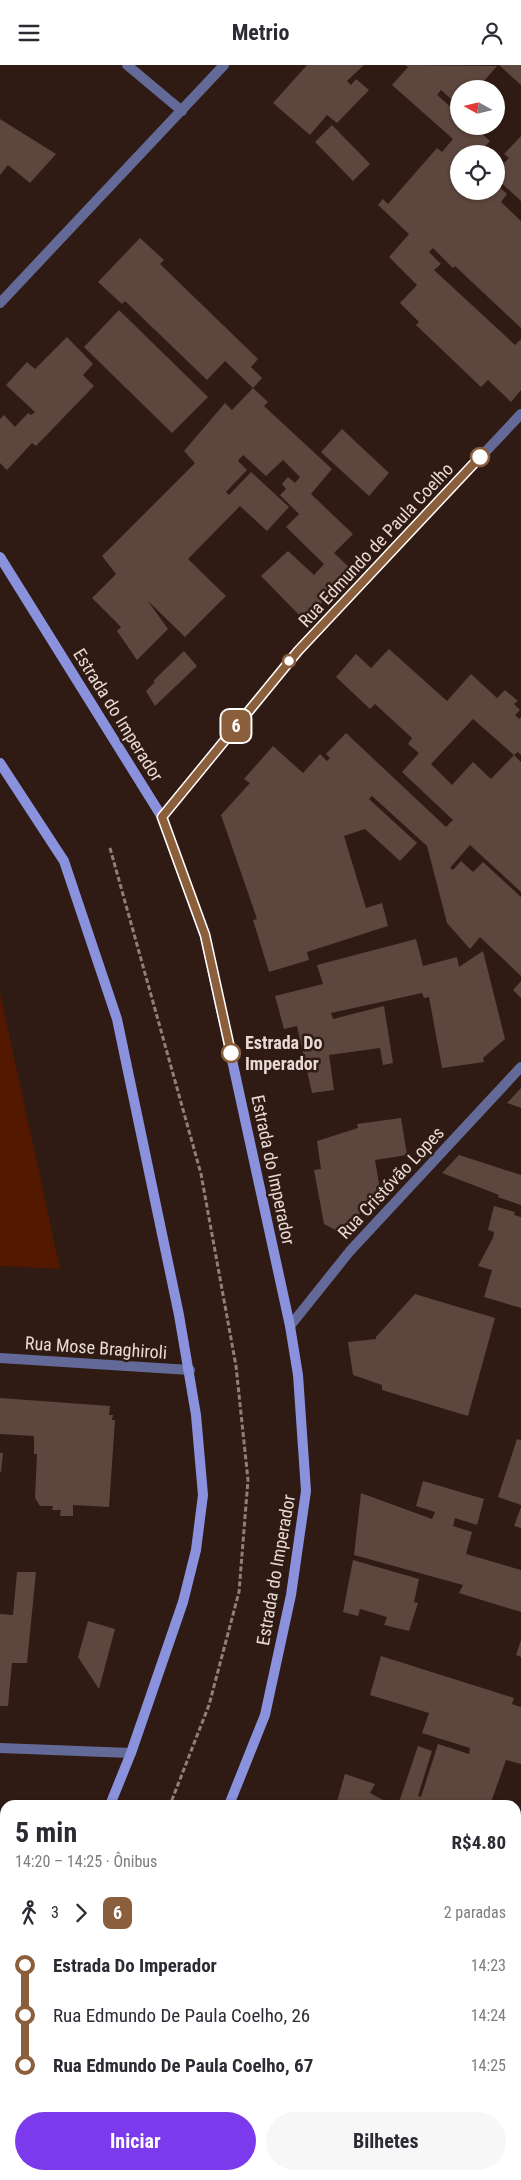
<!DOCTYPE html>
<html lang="pt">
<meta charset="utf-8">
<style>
body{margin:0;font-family:"Roboto Condensed",sans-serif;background:#f7f7f7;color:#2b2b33;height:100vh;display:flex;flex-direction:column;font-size:19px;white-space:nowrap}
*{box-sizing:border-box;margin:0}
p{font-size:16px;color:#7c7c81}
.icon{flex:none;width:28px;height:28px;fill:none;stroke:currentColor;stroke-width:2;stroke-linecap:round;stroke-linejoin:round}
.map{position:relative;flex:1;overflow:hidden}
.details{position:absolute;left:0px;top:1735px;width:521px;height:380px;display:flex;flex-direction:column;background:#fff;border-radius:15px 15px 0 0;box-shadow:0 1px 4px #0004}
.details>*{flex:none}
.badge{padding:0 10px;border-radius:8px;font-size:18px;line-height:32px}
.needle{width:32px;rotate:278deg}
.fabs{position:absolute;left:450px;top:15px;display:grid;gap:10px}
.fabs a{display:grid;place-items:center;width:55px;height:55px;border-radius:50%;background:#fff;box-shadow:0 1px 4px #0004;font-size:25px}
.map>.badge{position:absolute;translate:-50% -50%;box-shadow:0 0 0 2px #fff}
.legs{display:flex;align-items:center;gap:8px;height:55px;padding:0 15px;font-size:16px}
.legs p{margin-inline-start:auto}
.head{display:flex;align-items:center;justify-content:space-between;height:85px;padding:0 15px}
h1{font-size:28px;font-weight:700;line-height:38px}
.action{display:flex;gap:10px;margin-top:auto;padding:10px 15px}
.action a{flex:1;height:58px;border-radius:30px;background:#7c3aed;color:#fff;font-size:20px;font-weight:700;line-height:58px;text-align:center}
.action a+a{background:#f7f7f7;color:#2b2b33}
ul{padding:0 15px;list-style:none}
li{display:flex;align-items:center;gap:18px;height:50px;font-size:19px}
li i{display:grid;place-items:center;width:8px;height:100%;margin:0 6px;background:currentColor}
li i::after{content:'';width:12px;height:12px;margin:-6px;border:4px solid;border-radius:50%;background:#fff}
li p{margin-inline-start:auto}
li:first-child i{background:linear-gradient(#0000 50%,currentColor 0)}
li:last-child i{background:linear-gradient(currentColor 50%,#0000 0)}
header{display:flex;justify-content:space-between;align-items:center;height:65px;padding:0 15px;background:#fff;font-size:22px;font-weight:700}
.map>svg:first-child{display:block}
</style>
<header><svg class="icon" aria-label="menu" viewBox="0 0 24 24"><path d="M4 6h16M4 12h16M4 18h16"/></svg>Metrio<svg class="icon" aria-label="person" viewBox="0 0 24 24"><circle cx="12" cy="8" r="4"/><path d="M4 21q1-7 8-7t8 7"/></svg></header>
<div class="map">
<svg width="521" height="2115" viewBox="0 0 521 2115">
<rect width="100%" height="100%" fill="#2f1b14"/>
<!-- green -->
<path fill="#531800" d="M0 928 60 1204 0 1201Z"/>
<!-- building -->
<g fill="#5c463d">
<path d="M307 0H364L347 16 351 20 356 14 369 25 337 58 327 50 310 70 273 38Z"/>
<path d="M405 0 497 1 477 24H459V41L441 25 437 30 459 49V61H473L490 76 479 89H459V126H496V119L507 129 501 137 521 156V263L455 201 453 203 433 183 429 187 441 199 434 205 515 280 521 274V325L511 337 488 315 481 322 416 260 419 257 400 238 417 220 389 192 409 169 378 140 383 134 388 139 437 83 442 87 453 74 392 20 408 2Z"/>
<path d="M499 0H521V20Z"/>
<path d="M496 41 505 49 496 59Z"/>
<path d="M0 54 56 89 30 118 8 100 0 110Z"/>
<path d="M332 60 370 99 353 116 315 77Z"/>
<path d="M521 71V136L496 113V106L509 93 504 89Z"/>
<path d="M140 173 164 195 160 199 258 294 251 302 262 313 253 323 225 296 207 315 125 236 122 239 98 217Z"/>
<path d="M119 245 208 332 172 368 84 282Z"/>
<path d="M67 272 93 299 83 310 94 321 36 381 32 378 7 405 0 398V354L4 350 15 362 28 348 31 350 35 347 6 320 27 297 35 304Z"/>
<path d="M253 323 268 337 264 341 332 404 311 429 353 469 334 488 352 505 305 556 261 511 288 486 314 510 324 499 286 462 299 449 280 430 286 424 282 419 288 412 295 418 300 412 283 395 266 411 243 390 238 396 247 405 226 427 229 430 251 407 289 442 267 466 240 441 188 494 226 531 185 572 148 536 168 564 137 595 117 566 121 562 92 533 116 509 102 491 195 398 184 386 225 338 232 345Z"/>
<path d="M342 364 389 408 369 431 321 387Z"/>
<path d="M389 584 447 636 471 609 497 633 505 625 518 636 514 639 520 645 515 650 519 654 521 652V690L518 687 514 690 473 654 431 699 452 720 473 697 491 714 514 690 521 697V827L470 780 450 803 453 805 461 796 473 807 483 797 521 832V911L480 872 470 884 447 858 427 781 372 731 369 734 417 778 400 796 365 764 344 771 366 843 382 838 388 861 307 887 309 895 269 907 253 855 257 854 221 750 250 718 244 714 273 681 303 708 320 689 327 696 330 693 326 689 346 668 446 762 453 755 402 707 419 688 408 679 412 673 375 639 370 644 336 612 356 589 371 603Z"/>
<path d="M184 586 197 601 155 641 146 626 155 617 153 616Z"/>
<path d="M416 874 423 901 457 892 459 902 483 886 505 974 483 993 484 997 442 1003 429 932 424 933 422 928 331 948 333 954 384 941 393 998 383 1000 380 983 329 990 334 1025 312 1028 297 961 284 964 275 931 323 919 317 900Z"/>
<path d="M521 916V933L513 925Z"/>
<path d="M521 1023V1043L507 1038Z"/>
<path d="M401 1053 407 1090 375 1095 380 1124 343 1169 324 1159 314 1105 321 1104 317 1076 358 1063 357 1059Z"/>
<path d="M459 1090 521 1110V1140L498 1132 499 1130 442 1108Z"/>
<path d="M494 1141 515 1147 514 1150 521 1152V1243L484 1232 492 1205 478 1201 493 1173 494 1167 488 1165Z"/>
<path d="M415 1229 495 1253 468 1351 382 1325V1320L353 1310 348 1277 376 1274V1272Z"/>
<path d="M0 1333 110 1341 109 1350H113L112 1355H115L109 1442 73 1440V1451H60L61 1445H52L53 1441H40L35 1433 37 1389H34V1371L0 1369Z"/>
<path d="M517 1374 521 1375V1440L498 1432Z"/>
<path d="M0 1388H3L1 1407H0Z"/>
<path d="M423 1416 484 1434 477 1460 455 1453 453 1461 472 1467 466 1489 521 1505V1547L459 1528 463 1520 354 1490 361 1428 432 1454 435 1447 416 1441Z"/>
<path d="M521 1442V1463L514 1461Z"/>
<path d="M353 1495 419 1514 414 1537 418 1538 409 1566 384 1560 387 1552 360 1544 358 1551 343 1547Z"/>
<path d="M17 1507H36L27 1598H12L8 1641H0V1549L13 1550Z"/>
<path d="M88 1556 115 1564 99 1624 78 1592Z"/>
<path d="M521 1575V1592L516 1590Z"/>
<path d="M381 1591 514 1633 512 1639 521 1642V1699L506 1695 490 1740H398L418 1681 432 1686 418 1731 421 1732 438 1679 469 1689 470 1683 422 1668 429 1648 370 1630Z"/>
<path d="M345 1709 375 1719 370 1728 392 1740H336Z"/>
<path d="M516 1793 521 1795V1865L516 1877Z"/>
<path d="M0 1865 5 1866V1876L0 1888Z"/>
</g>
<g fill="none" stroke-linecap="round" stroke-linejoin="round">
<!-- path -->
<path stroke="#907f79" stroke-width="3" stroke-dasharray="5 2.5" stroke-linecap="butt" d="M110 783 201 1109 236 1301 248 1415 239 1527 209 1640 170 1740"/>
<!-- minor -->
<g stroke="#646a98" stroke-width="10">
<path d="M127 0 182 46"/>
<path d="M0 238 224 0"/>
<path d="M162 752 298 586 521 349"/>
<path d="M290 1261 350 1186 521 1002"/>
<path d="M0 1293 190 1305"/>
<path d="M0 1683 131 1688"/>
<path d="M516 1927 521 1929"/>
</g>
<!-- secondary -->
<g stroke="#8b92dd" stroke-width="10">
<path d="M0 492 162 752 205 871 290 1261 298 1310 306 1426 291 1530 265 1650 229 1740"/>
<path d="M0 698 64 796 117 954 179 1250 196 1350 203 1430 196 1485 183 1537 131 1688 110 1740"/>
<path d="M0 2020 5 2005"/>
<path d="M77 2115 79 2110"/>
</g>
</g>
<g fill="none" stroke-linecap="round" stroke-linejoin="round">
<defs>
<path id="line-1" d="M231 988 205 870 162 752 298 586 480 392"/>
</defs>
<!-- line-1 casing -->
<use href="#line-1" stroke="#fff" stroke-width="11"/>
<!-- line-1 -->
<use href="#line-1" stroke="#8b5e3c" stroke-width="8"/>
</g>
<!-- markers -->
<g fill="#fff" stroke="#8b5e3c" stroke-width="2.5">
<circle cx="480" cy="392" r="9"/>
<circle cx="289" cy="596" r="6"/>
<circle cx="231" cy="988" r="9"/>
</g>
<g text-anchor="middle" stroke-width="5" stroke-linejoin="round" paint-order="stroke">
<!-- street labels -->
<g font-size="18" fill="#e8d9d4" stroke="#2f1b14">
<text transform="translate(376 480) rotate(-47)" y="6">Rua Edmundo de Paula Coelho</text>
<text transform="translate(118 650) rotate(58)" y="6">Estrada do Imperador</text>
<text transform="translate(273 1105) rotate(78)" y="6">Estrada do Imperador</text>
<text transform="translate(391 1118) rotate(-47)" y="6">Rua Cristóvão Lopes</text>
<text transform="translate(96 1283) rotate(4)" y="6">Rua Mose Braghiroli</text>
<text transform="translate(276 1505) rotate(-80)" y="6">Estrada do Imperador</text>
</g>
<!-- stop labels -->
<g font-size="18" font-weight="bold" fill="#e8d9d4" stroke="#2f1b14" text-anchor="start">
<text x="245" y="984">Estrada Do<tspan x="245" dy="21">Imperador</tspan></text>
</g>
</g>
</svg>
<div class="fabs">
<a><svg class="needle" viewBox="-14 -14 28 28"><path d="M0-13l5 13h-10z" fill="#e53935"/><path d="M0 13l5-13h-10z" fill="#7c7c81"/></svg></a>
<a><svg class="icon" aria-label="locate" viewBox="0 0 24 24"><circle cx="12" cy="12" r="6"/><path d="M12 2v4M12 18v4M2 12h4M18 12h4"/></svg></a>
</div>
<b class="badge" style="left:236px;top:661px;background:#8b5e3c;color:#fff">6</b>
<section class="details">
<div class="head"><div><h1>5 min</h1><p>14:20 – 14:25 · Ônibus</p></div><b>R$4.80</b></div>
<div class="legs"><svg class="icon" aria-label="walk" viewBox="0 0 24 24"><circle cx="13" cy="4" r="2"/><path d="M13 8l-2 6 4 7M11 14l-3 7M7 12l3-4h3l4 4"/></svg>3<svg class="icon" aria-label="forward" viewBox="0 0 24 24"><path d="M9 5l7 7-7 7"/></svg><b class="badge" style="background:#8b5e3c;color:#fff">6</b><p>2 paradas</p></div>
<ul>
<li><i style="color:#8b5e3c"></i><b>Estrada Do Imperador</b><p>14:23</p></li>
<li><i style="color:#8b5e3c"></i><span>Rua Edmundo De Paula Coelho, 26</span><p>14:24</p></li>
<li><i style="color:#8b5e3c"></i><b>Rua Edmundo De Paula Coelho, 67</b><p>14:25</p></li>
</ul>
<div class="action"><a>Iniciar</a><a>Bilhetes</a></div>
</section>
</div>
